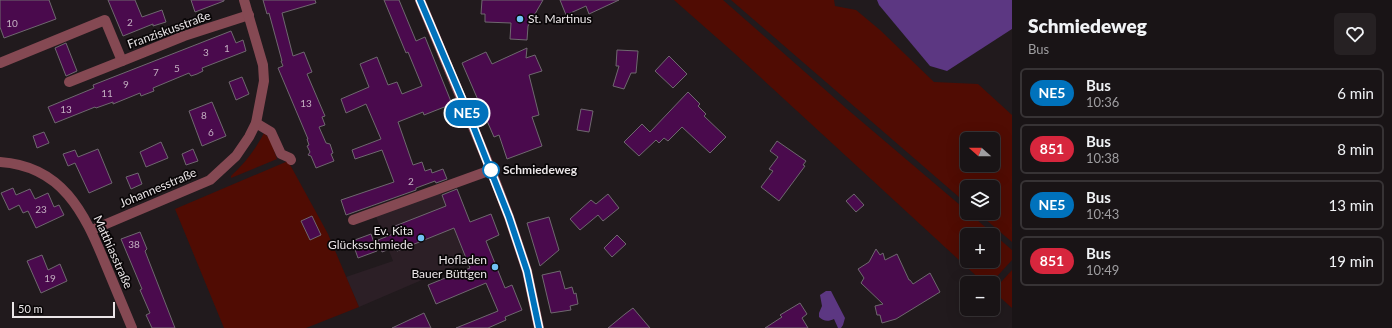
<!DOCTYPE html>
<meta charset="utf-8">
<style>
body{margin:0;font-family:Lato,sans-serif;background:#262123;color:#f1f3f6;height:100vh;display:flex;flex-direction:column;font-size:15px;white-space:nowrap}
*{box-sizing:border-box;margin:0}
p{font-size:13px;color:#9f9ea1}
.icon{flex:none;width:22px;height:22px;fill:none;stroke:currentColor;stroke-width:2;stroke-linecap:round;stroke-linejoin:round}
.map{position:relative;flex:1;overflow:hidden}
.side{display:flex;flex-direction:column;background:#191416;width:380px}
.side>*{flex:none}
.badge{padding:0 8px;border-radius:13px;font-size:14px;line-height:26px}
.needle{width:26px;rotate:291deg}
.fabs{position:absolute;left:960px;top:132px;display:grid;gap:8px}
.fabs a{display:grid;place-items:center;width:40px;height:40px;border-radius:6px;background:#191416;box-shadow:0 4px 16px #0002,0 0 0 1px #373335;font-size:20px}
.scale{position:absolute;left:12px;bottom:10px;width:103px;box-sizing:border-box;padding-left:4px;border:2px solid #ebe6e8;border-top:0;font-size:11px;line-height:14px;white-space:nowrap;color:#ebe6e8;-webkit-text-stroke:3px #090607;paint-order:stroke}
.map>.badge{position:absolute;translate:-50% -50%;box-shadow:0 0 0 2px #fff}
.round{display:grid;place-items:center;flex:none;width:42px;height:42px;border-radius:6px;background:#262123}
.head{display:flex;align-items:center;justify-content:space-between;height:68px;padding:0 16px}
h1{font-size:19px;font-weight:800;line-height:30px}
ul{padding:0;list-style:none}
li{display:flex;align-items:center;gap:12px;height:50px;margin:0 8px 6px;padding:0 8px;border:2px solid #373335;border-radius:6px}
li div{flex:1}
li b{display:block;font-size:15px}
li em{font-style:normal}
li .badge{min-width:44px;font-weight:700;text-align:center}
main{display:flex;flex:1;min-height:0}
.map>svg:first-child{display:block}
</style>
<main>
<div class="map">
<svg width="1012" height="328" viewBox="0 0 1012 328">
<rect width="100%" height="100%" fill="#211a1d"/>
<!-- built -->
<path fill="#2c1f26" d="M440 190 466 261 359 307 346 277 393 261 375 214Z"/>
<!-- green -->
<g fill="#500c03" fill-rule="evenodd">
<path d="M674 0H723L847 109 967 211V213H969L1012 250V260L991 283H984L733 52ZM967 235H993V261H967Z"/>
<path d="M731 0H834L835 6 856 10 880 30 934 82 978 84 1012 115V242L978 213H993V187H967V204ZM967 139H993V165H967Z"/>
<path d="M264 133 270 139 277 159 231 178V176C245 163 255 150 264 133Z"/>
<path d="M288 161 328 234 359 307 306 328H224L175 209Z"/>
<path d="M1012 270V308L993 291Z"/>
</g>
<!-- water -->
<g fill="#5c3782">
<path d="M877 0H1012V29L947 71 930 66 879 5Z"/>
<path d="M826 291H831L845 318 843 325 841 328H838L834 319C828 322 823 321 819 317V313L822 306 820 295Z"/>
</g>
<!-- building -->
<g fill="#4a0a4d" stroke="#6f686f">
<path d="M0 0H49L56 19 4 38 0 27Z"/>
<path d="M108 0H135L142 17 162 10 166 22 153 26V24L123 36Z"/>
<path d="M191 0H224V1L195 12Z"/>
<path d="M263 0H315L316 3 282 13 293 56 304 52 312 72 307 74 325 116 322 117 325 125 319 127 326 143 330 144 333 153 331 154 334 161 316 168 311 156 308 155 310 152 307 146 309 145 307 139H308L278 68 283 66 281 61H282L269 13 267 14Z"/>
<path d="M384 0H399L416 41 425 37 452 104 424 115 423 112 398 122 413 165 422 162 425 171 431 169 432 173 443 169 447 179 436 183 435 181 416 188V190L346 215 341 200 394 182 382 150 355 159 352 150 381 139 366 104 346 113 341 99 369 87 360 64 377 57 388 85 397 82 402 94 422 86 408 52 406 53Z"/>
<path d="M482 0H543L528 26 527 40 510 39 511 23 485 22V14H481Z"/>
<path d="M560 0H619L589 14 586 6 566 15Z"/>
<path d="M231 31 236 43 243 40 246 51 202 68 203 71 197 74 191 76 189 73 153 88 154 91 141 96 140 93 113 104V102L96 108 95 107 55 123 48 107 94 88 93 85Z"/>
<path d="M66 43 77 71 66 76 55 48Z"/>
<path d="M527 48 526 58 535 55 542 71 529 75 539 115 532 117 542 146 507 159 499 135 494 137 462 63 486 52 492 64Z"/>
<path d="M617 50 638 51 636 73H631L624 89 613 86 619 66H616Z"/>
<path d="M669 56 687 74 673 88 655 71Z"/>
<path d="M242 77 249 94 236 100 229 82Z"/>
<path d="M688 92 700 104 698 106 706 114 704 116 726 137 710 153 682 127 668 141 664 138 659 143 656 140 639 156 624 142 642 124 650 132Z"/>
<path d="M212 102 226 136 202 146 189 111Z"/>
<path d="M581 109 593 111 589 132 577 130Z"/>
<path d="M44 132 49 143 37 148 33 136Z"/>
<path d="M777 141 806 161 803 165 805 166 779 201 761 187 773 171 769 169 778 157 770 151Z"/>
<path d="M161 142 168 158 146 167 140 152Z"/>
<path d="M98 149 112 183 89 193 75 163 68 166 63 154 75 150 78 157Z"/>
<path d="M193 149 198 161 186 165 182 154Z"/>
<path d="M138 173 142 184 131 189 126 177Z"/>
<path d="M13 188 16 195 30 189 35 199 48 193 54 207 59 205 64 215 36 228 28 211 23 213 19 205 9 210 1 193Z"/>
<path d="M457 189 470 222 491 214 499 235 486 241 505 288 512 285 522 310 505 317 506 320 488 328H456L498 311 486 283 436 304 428 285 470 268 454 228 397 251 395 247 382 252 378 240 398 232 395 226 446 206 442 195Z"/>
<path d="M608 194 619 208 603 221 598 215 580 230 570 219 591 200 596 204Z"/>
<path d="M854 194 864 205 856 212 846 201Z"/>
<path d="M312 216 321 235 310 240 301 221Z"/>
<path d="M549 217 559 250 540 266 527 223Z"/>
<path d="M140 232 147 249 145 251 175 328H152L146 315 150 313 140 290 142 289 121 239Z"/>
<path d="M371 234 377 251 358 258 352 241Z"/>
<path d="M617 235 626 244 612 257 604 248Z"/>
<path d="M876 249 880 255 883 253 885 260 897 254 909 280H910L913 284 930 273 940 292 896 319 882 323 880 315H877L875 306 883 304 861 283 864 278 858 269 869 262Z"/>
<path d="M42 255 48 270 60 264 67 281 41 293 27 261Z"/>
<path d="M560 271 565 289 572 287 574 294 576 293 578 304 570 306 571 310 551 313 542 275Z"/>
<path d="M800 303 807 314 802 318 808 328H765L782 317 780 315Z"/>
<path d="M633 308 650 328H608L625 314Z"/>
<path d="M424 313 431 328H392Z"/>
</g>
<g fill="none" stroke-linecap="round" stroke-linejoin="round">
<!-- street -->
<g stroke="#854953" stroke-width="10">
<path d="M420 0 491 170 509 217 527 271 539 328"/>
<path d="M0 63 105 20 122 61 184 36 249 15"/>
<path d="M69 82 122 61"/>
<path d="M256 123 271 132 281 154 290 158 291 160"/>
<path d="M0 162C62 166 84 212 105 263 114 285 123 306 132 328"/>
<path d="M353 220 491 170"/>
<path d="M92 230 210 180 236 156 249 137 256 123 264 81 263 65 244 0"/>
</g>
</g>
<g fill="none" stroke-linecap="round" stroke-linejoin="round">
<defs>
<path id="line" d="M420 0 468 113 509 217 527 271 539 328"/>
</defs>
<!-- line casing -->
<use href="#line" stroke="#fff" stroke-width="9"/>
<!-- line -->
<use href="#line" stroke="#0072bc" stroke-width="6"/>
</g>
<!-- markers -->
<g fill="#71c1f5" stroke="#090607" stroke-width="1.5">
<circle cx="520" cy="19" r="4"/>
<circle cx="421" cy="238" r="4"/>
<circle cx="495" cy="267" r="4"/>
</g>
<circle fill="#fff" stroke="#0072bc" stroke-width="2" cx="491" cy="170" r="8"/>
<g text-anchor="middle" stroke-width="3.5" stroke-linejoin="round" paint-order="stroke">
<!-- number labels -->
<g font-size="10" fill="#c3afc1">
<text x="130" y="26">2</text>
<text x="12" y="27">10</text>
<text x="227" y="52">1</text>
<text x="206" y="56">3</text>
<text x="177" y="72">5</text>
<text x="156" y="76">7</text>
<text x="126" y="88">9</text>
<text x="107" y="97">11</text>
<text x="306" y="107">13</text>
<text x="66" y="113">13</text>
<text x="204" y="119">8</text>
<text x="211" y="136">6</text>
<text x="411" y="185">2</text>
<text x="41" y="213">23</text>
<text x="134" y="248">38</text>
<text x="50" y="282">19</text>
</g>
<!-- poi labels -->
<g font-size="12" fill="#ebe6e8" stroke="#090607" text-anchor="end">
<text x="528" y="23" text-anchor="start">St. Martinus</text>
<text x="413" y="235">Ev. Kita<tspan x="413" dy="14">Glücksschmiede</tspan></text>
<text x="487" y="264">Hofladen<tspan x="487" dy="14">Bauer Büttgen</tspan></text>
</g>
<!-- street labels -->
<g font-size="12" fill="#ebe6e8" stroke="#090607">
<text transform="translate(169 30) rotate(-20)" y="4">Franziskusstraße</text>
<text transform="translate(158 188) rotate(-23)" y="4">Johannesstraße</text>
<text transform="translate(113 252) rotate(66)" y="4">Matthiasstraße</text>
</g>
<!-- stop labels -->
<g font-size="12" font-weight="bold" fill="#ebe6e8" stroke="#090607" text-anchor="start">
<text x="503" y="174">Schmiedeweg</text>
</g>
</g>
</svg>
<div class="fabs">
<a><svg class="needle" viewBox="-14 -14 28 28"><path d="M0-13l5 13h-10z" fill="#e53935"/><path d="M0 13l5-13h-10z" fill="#9f9ea1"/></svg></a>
<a><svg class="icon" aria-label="layers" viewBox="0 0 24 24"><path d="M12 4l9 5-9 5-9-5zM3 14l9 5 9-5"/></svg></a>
<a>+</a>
<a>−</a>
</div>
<div class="scale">50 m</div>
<b class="badge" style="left:467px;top:113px;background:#0072bc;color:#fff">NE5</b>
</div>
<section class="side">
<div class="head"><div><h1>Schmiedeweg</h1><p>Bus</p></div><a class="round"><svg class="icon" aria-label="heart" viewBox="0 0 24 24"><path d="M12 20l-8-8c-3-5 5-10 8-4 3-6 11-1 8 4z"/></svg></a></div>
<ul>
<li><span class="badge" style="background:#0072bc;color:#fff">NE5</span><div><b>Bus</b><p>10:36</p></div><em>6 min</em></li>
<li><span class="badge" style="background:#d7263d;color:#fff">851</span><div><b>Bus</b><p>10:38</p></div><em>8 min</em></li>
<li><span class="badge" style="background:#0072bc;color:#fff">NE5</span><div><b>Bus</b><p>10:43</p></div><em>13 min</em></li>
<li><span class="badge" style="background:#d7263d;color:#fff">851</span><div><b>Bus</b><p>10:49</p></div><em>19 min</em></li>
</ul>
</section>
</main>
